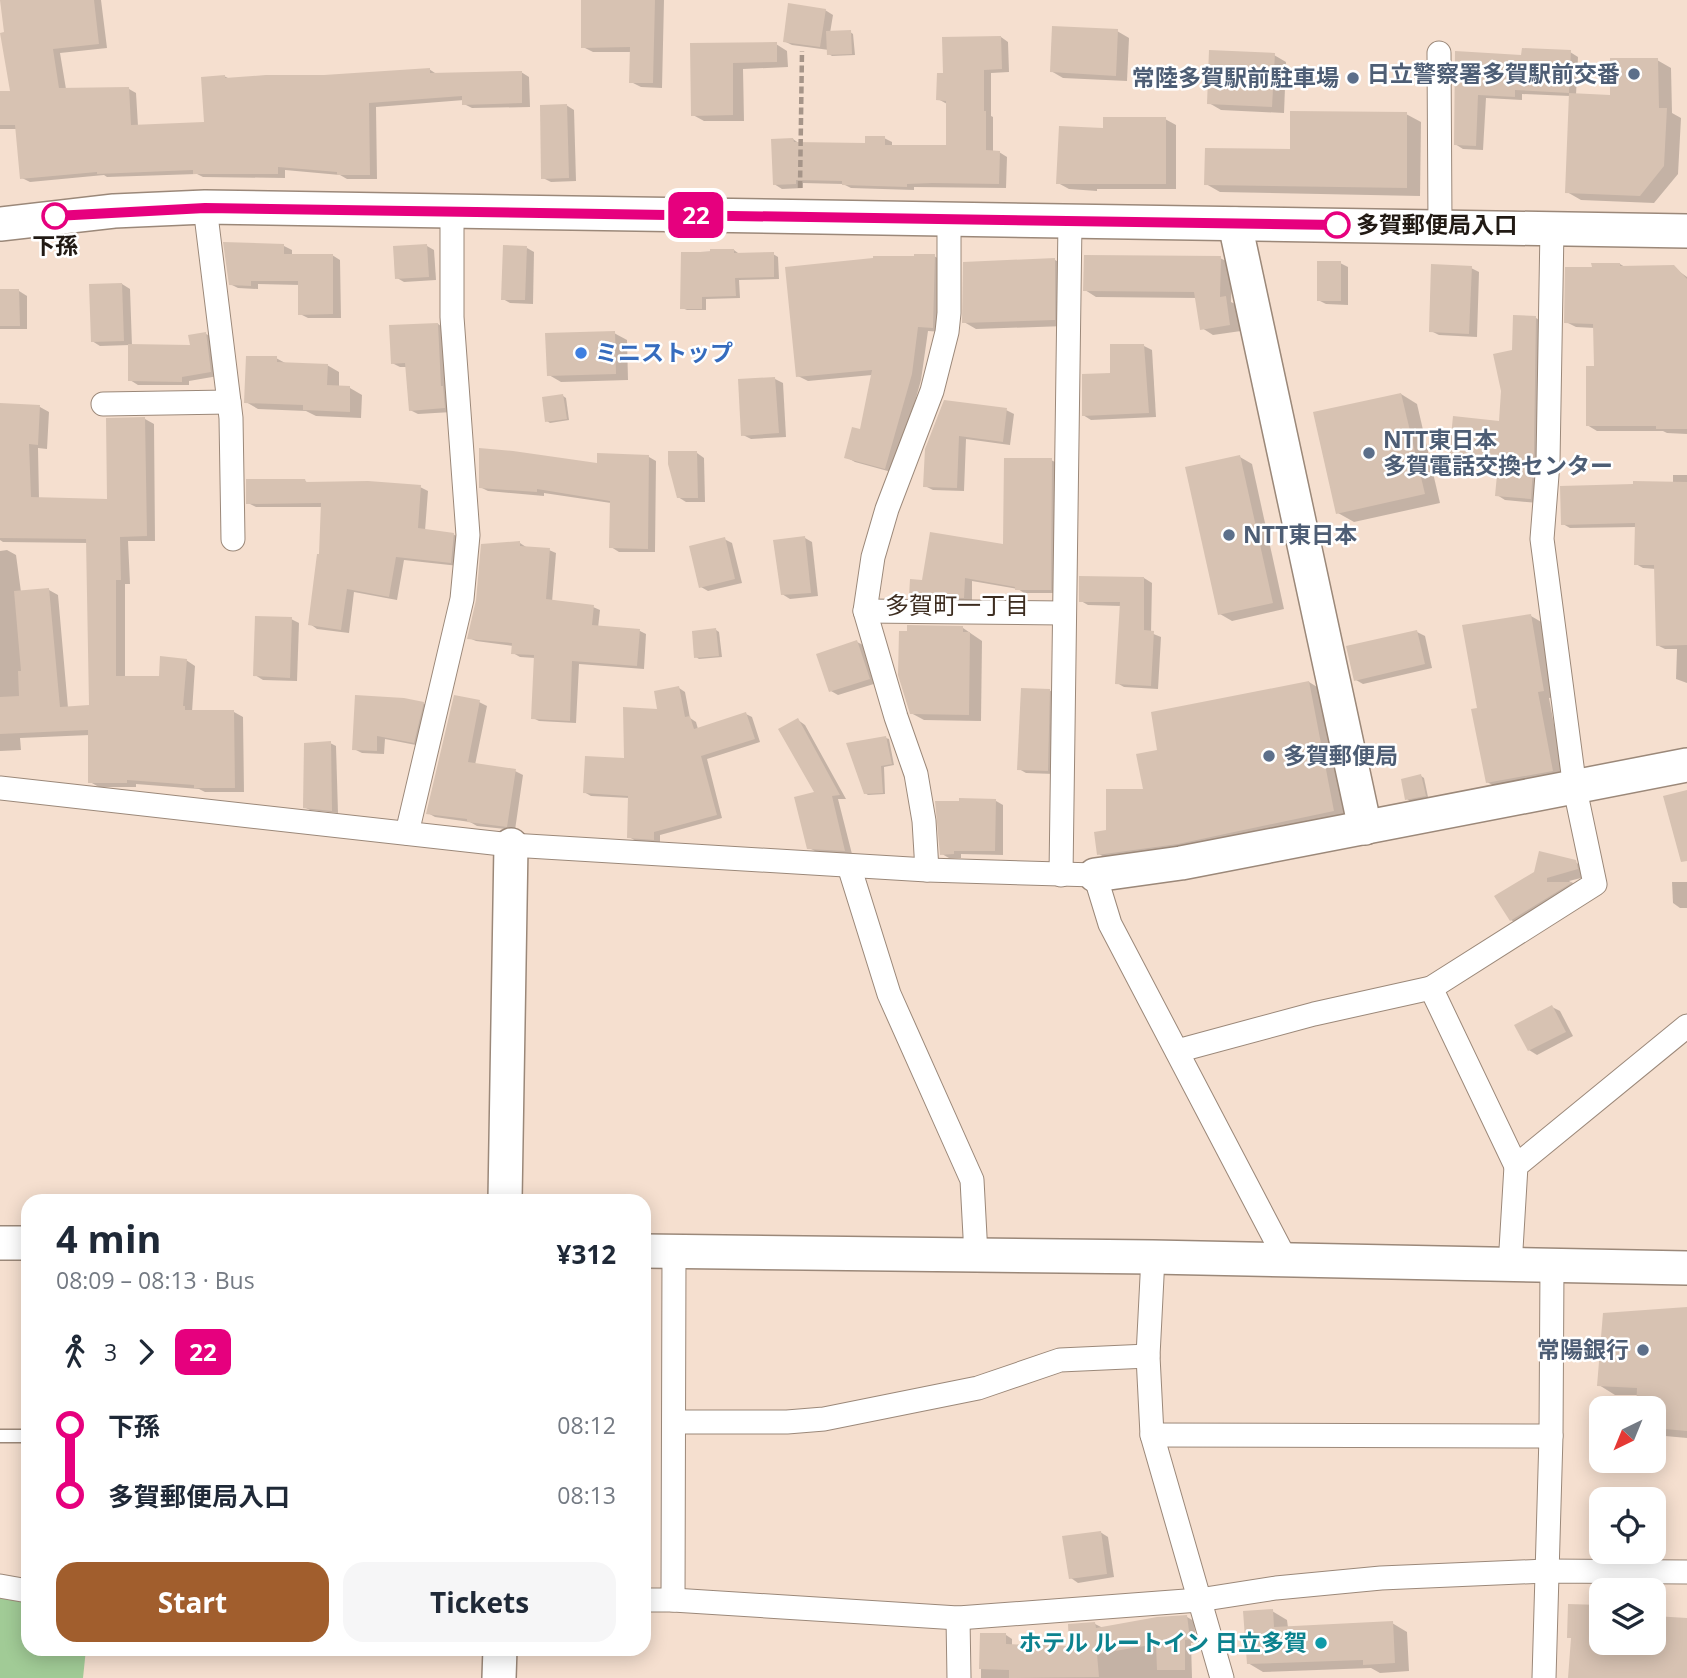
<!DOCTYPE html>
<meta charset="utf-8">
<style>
body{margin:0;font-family:"Open Sans","Noto Sans JP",sans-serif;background:#f6f6f7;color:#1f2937;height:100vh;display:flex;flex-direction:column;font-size:26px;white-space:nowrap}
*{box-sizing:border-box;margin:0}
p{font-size:23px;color:#747a83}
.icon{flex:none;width:38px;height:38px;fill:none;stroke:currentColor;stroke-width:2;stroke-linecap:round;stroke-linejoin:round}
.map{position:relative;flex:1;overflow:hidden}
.drawer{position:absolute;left:21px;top:1194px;width:630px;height:462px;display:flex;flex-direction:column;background:#fff;border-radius:21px;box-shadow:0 4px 18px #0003}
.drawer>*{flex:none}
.badge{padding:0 14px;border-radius:10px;font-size:24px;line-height:46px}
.needle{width:46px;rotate:223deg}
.controls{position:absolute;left:1589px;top:1396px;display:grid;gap:14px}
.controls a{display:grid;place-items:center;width:77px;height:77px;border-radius:14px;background:#fff;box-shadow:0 4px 18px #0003;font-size:35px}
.map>.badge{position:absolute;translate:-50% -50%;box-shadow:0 0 0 4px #fff}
.legs{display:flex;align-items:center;gap:10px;height:77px;padding:0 35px;font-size:23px}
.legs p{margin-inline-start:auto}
.summary{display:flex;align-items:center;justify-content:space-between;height:119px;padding:0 35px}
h1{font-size:38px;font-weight:700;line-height:52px}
.cta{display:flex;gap:14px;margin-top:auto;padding:14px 35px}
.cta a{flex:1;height:80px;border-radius:21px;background:#a15e2d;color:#fff;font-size:28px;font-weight:700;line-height:80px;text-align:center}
.cta a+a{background:#f6f6f7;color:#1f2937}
ul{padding:0 35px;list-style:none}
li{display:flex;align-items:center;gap:24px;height:70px;font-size:26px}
li i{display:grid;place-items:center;width:10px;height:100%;margin:0 9px;background:currentColor}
li i::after{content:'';width:18px;height:18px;margin:-9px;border:5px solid;border-radius:50%;background:#fff}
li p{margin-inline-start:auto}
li:first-child i{background:linear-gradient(#0000 50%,currentColor 0)}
li:last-child i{background:linear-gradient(currentColor 50%,#0000 0)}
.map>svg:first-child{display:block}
</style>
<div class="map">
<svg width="1687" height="1678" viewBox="0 0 1687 1678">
<rect width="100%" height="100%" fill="#f5dfcf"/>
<!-- green -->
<path fill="#a1cb96" d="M0 1586 28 1591V1648L86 1649 83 1678H0Z"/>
<!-- shadow -->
<g fill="#0003">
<path d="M1 0H101L107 48 60 53 66 89H129L136 93 138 126 206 124 224 76 230 79 324 77 429 69 438 75 521 72 529 77 530 107 472 108 464 104V100L376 107 377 179H347L340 175 285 170V178L203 177 197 174 107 177 104 175 30 182 22 178 17 129H0V92H12Z"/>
<path d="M583 0H664L662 88 641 87 631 82V52H593L583 47Z"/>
<path d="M825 10 833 15 830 33 850 32 853 34 855 55 832 56 829 54V50L792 45 784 41Z"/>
<path d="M1117 31 1129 38 1127 81 1063 78 1051 71Z"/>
<path d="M1001 37 1008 42 1009 72 991 73V116L993 117V152H999L1007 157 1006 188 914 187V190L851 188 843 184 803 183V188L782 189 774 184 793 139 800 144H866L884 138 892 142V147H947V104L938 99 944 75Z"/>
<path d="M776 44 787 51 788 67 743 69 744 121H704L693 115 692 45Z"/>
<path d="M1570 52 1578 57 1576 95 1612 97 1657 60 1671 68 1672 113 1681 118 1678 174 1654 203 1581 200 1567 192 1570 96 1522 94V100L1486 98 1483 150 1463 149 1455 144 1457 53 1523 57Z"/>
<path d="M1274 55 1286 62 1284 113 1221 110 1209 103Z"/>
<path d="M566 105 574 110 576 181 551 182 543 178Z"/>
<path d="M1406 114 1421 122 1420 196 1220 192 1206 184 1292 151Z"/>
<path d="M1165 119 1176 125V189H1097V191L1069 189 1058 183Z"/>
<path d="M284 246 292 250V256L332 255 340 260 341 318H308L300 314V285L258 284V289L238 288 230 284Z"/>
<path d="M427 246 434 250 436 280 404 282 397 278Z"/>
<path d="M527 248 534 252 533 304 510 303 503 299Z"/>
<path d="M734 250 738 253 773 254 778 257 779 279 739 280 740 298 706 299V310H687L682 308 683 253Z"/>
<path d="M934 256 944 262 943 332 928 331 921 380 895 473 855 462 846 457 861 431 872 375 808 381 798 376 875 260Z"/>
<path d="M1220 258 1232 264 1231 302 1237 305 1241 331 1213 335 1202 328 1197 298 1096 297 1085 290Z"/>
<path d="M1055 260 1067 267 1066 326 976 329 964 322 965 263Z"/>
<path d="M1340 263 1348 267V305L1326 304 1318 300Z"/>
<path d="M1620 264 1625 267H1673L1687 277V434L1667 433 1663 431H1597L1587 425 1596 368 1595 328 1576 327 1566 322 1593 269Z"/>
<path d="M1471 268 1479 272 1477 337 1439 335 1431 331Z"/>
<path d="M122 284 130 289 132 346H192L206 334 214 338 218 376 189 381V385H138L130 380V345L100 346 92 341Z"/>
<path d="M0 291H19L27 296V329H0Z"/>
<path d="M1515 317 1536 318 1544 323 1538 503 1505 500 1497 495 1499 466 1457 461 1506 467 1507 463 1456 457V461L1451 457 1501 423 1502 391 1514 351Z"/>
<path d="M438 324 446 329 452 412 418 414 410 410 407 367H400L392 363Z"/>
<path d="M614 333 627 340 628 380 561 382 549 375Z"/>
<path d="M1144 346 1152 350 1156 417 1091 420 1083 415Z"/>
<path d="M276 358 287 364 327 365 339 372V388H350L362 395 361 418 316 416 306 411 258 409 246 402Z"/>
<path d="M775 379 783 383 786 437 751 439 743 435Z"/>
<path d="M1401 394 1417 404 1440 503 1354 522 1338 513Z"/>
<path d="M563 396 566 398 569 420 550 423 547 421Z"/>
<path d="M0 405 40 407 49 412 47 449 38 448 39 499 109 501 145 419 154 424 155 541H128L130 584H125V678H161L186 660 195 666 192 712H234L243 717 244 792H205L199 789 136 784V787H99L90 782V735L20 738 21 750 0 751V551L7 550 16 555 21 592 49 590 58 595 68 708 91 707 88 543 3 542 0 540Z"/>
<path d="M1006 410 1014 414 1010 445 966 439 964 491 933 490 925 486 926 450Z"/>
<path d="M697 453 704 458 705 502H686L678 497Z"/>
<path d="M649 457 656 461 655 552H619L611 547V503L544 493V496L488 491 480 487Z"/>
<path d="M1240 457 1252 464 1284 609 1232 621 1220 614Z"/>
<path d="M1051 460 1059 464 1058 593H1024L1018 589 972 581V601H918L911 596 1005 546Z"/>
<path d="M1673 475H1687V683L1676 679 1677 649H1665L1657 645 1656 569 1643 568 1636 564V527L1570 528 1563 524 1673 483Z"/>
<path d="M305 481 310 484 420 487 428 491 425 531 453 534 461 539 459 566 404 560 397 600 354 592 349 633 317 629 310 624 320 556 323 507H256L248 503Z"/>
<path d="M805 538 812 542 818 596 790 599 782 594Z"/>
<path d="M724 539 732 543 742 583 708 591 701 587Z"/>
<path d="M520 543 526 547 549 550 556 553 552 602 593 607 600 610 598 628 640 631 646 634 644 669 579 664 576 723 539 721 533 718 535 658 520 657 513 653V646L476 641 469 638Z"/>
<path d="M1144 578 1152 583 1151 633 1161 637 1158 689 1124 687 1117 683 1121 606 1088 605 1081 601Z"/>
<path d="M1531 616 1543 623 1555 697 1549 698 1564 777 1500 789 1487 782 1479 709Z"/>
<path d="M291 619 299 623 297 681 263 680 255 675Z"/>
<path d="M963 628 982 641 981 721 924 720 911 713Z"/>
<path d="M716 630 719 632 722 657 699 659 696 657Z"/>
<path d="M1417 632 1425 636 1432 668 1363 684 1356 680Z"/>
<path d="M857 642 865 646 877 683 838 695 831 691Z"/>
<path d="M1309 682 1322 690 1346 817 1112 862 1099 854 1108 832 1145 791Z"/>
<path d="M679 688 685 692 690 718 696 722 698 729 746 714 752 717 760 742 707 759 722 818 660 835V842L636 841 629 837 630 798 591 796 584 792 626 760 659 710Z"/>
<path d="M1049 690 1056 694 1054 774 1026 773 1019 769Z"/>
<path d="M479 702 487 706 475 765 515 771 523 775 515 830 477 826 470 822 435 817 428 813Z"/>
<path d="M423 703 430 708 421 746 385 739 384 754 362 753 354 749Z"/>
<path d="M798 720 805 725 846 799H838L852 854 817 852 809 848 816 793Z"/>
<path d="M886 738 889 739 894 765 884 767 885 794 868 795 865 793Z"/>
<path d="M330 743 336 746 338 813 310 810 304 807Z"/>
<path d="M1421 776 1424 778 1428 797 1410 801 1407 799Z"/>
<path d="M996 801 1003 805V855L961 854V858H949L942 854 961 802Z"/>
<path d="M1575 862 1587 869 1589 876 1569 881 1583 889 1523 927 1511 920 1496 896Z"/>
<path d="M1672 882H1687V908H1680L1673 903Z"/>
<path d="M1552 1007 1560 1011 1573 1036 1537 1055 1529 1050Z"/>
<path d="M1687 1311V1438L1654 1435V1409L1639 1395H1615L1599 1385Z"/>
<path d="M1100 1532 1108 1537 1114 1577 1078 1583 1071 1578Z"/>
<path d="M1272 1611 1287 1620 1288 1628 1392 1623 1407 1632 1409 1671 1380 1673 1371 1668 1263 1672 1248 1663Z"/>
<path d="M1187 1617 1194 1621 1196 1642 1191 1643 1192 1678H981V1634L1006 1635 1012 1639V1646L1071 1647 1095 1624 1103 1628Z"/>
</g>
<!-- building -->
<g fill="#d7c2b2">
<path d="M0 0H94L99 44 53 49 59 88 129 87 131 125 204 122 201 77 225 75V78L266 75H324L430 68V73L522 71V103L462 105V96L369 103 370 175H337V172L278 167V174H193V170L97 174V172L20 179 15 125H0V91H10L0 33 4 32Z"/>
<path d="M581 0H655L653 83H629L630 47 581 48Z"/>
<path d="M788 3 826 9 820 47 783 42Z"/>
<path d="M1052 26 1118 29 1116 76 1050 72Z"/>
<path d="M851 30 852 54 827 55 826 31Z"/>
<path d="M1001 36 1002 69 984 70V111H986V150L1000 151 999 184 932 183 907 184V187L842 185V181L796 180V184L773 185 771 139 793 138 794 142 865 143V136H885V145H946V101L936 100 937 73H943L942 37Z"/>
<path d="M777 42V62L733 63V115L691 116 690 43Z"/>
<path d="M1522 48 1571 50 1569 93 1515 90V97L1478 95 1476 146 1454 145 1455 51 1521 55Z"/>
<path d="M1209 50 1275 53 1272 107 1207 104Z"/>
<path d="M1610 58H1658L1659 108H1667L1664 166 1640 196 1565 193 1569 93 1610 95Z"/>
<path d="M567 104 569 178 541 179 540 105Z"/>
<path d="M1290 111 1407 112V188L1204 185 1205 148 1290 149Z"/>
<path d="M1103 117H1166V184H1056L1059 126 1103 128Z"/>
<path d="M223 242 284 244V254H333V314L298 315V281H251V286L229 285Z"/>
<path d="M427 244 429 277 395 279 393 246Z"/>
<path d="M503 245 527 246 525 300H501Z"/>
<path d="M710 249H734V253L774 252V277L735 278 736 296 702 297V309H680L681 252H710Z"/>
<path d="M914 254H935L933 328 918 327 912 374 885 469 844 458 852 427 860 429 872 370 796 377 785 267 873 258V256H914Z"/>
<path d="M1084 255 1221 256 1220 297 1226 296 1230 325 1200 330 1194 292 1083 291Z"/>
<path d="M1055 258V320L962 323 963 262Z"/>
<rect x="1317" y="261" width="24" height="40"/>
<path d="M1591 263H1620V266L1674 265 1687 279V429H1656V426H1586V366H1594L1593 324 1564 323 1565 267H1592Z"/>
<path d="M1431 264 1472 266 1469 334 1429 332Z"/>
<path d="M122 283 124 341 91 342 89 284Z"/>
<path d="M0 289H19L20 326H0Z"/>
<path d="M1513 315 1536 316 1534 451 1531 499 1495 496 1498 464 1449 458 1453 416 1499 421 1501 391 1493 354 1512 350Z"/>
<path d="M438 323 441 386H443L445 408 409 411 405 363 391 364 389 325Z"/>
<path d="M615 331 616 374 547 376 545 333Z"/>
<path d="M206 332 211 372 182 377V382L128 381V344L190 345 188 335Z"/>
<path d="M1110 344H1144L1149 413 1082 416V374L1110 373Z"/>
<path d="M246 356H277V362L328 364 327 385 350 386V412L303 410V405L244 403Z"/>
<path d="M775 377 779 433 741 436 738 379Z"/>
<path d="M1401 393 1425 494 1336 514 1313 412Z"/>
<path d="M563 394 567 419 545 422 542 397Z"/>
<path d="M944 400 1007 408 1003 442 959 436 957 488 923 487 925 449Z"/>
<path d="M0 403 40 405 38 445 29 444 31 497 107 499 106 418 145 417 147 536 120 537 121 580H116V676H159L160 656 187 659 183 706H185V710H234L235 788H194V785L127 780V783H88V730L0 734V697L19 696 18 671H21L14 591 49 588 60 707 89 705 86 539 0 538Z"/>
<path d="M479 448 513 451 597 463V453L649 455 648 549 609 548 610 501 537 489V492L479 488Z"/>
<path d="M668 451H697L698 498H677L668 464Z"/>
<path d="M1240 455 1273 603 1218 615 1185 467Z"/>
<path d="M1004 458H1052L1051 590H1015V587L965 578 964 598 909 597 910 579 922 580 930 532 1003 544Z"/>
<path d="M246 479H305L306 482 368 481 421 485 418 528 454 533 451 563 396 557 389 597 347 589 341 630 308 625 317 554H319L321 503 246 504Z"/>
<path d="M1633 481 1687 482V645L1656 646 1654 565H1634L1635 523 1561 525 1560 486 1633 484Z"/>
<path d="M805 536 811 593 781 595 773 540Z"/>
<path d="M725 537 735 579 699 588 689 546Z"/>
<path d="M520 541V546L550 548 546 599 594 605 592 625 640 629 637 666 572 661 570 721 531 719 534 655 511 654 512 643 467 639 476 600 481 544Z"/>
<path d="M1079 576 1144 577V630L1154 631 1151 686 1115 684 1120 602H1079Z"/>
<path d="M1531 614 1544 691 1538 692 1553 771 1486 783 1471 709 1477 708 1462 625Z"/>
<path d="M255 616 292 617 290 678 253 676Z"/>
<path d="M907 625 963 626V632H970L969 715 910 714 898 675 899 631H907Z"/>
<path d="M716 628 719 656 694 658 692 631Z"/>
<path d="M1417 630 1425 664 1354 681 1346 646Z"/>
<path d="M857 640 870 679 829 692 816 654Z"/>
<path d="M1309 681 1334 811 1178 844 1097 855 1094 832 1106 830V789H1143L1136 754 1157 750 1151 712Z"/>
<path d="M679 686 685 717 690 716 694 729 746 712 755 739 701 756 717 815 654 832V840L627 838 628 796 583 793 585 756 624 758 623 707 657 709 654 691Z"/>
<path d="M1021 688 1050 689 1048 771 1017 770Z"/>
<path d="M355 695 404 698 424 702 414 743 377 736V751L352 750Z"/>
<path d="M454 695 480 700 468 762 516 769 507 827 467 822V819L426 814Z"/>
<path d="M798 718 840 795 832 796 845 851 807 849 794 797 814 792 778 729Z"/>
<path d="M886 736 892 764 881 766 883 793 864 794 846 743Z"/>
<path d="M331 741 332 811 303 808 304 743Z"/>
<path d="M1421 774 1426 796 1405 800 1401 779Z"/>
<path d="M1687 790V861L1681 862 1663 796Z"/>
<path d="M959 798 996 799 995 851H954V854L940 855 935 801H959Z"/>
<path d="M1539 851 1576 860 1578 869 1547 878V882H1573L1510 921 1494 896 1534 872Z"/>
<path d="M1552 1005 1566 1032 1528 1051 1514 1025Z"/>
<path d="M1687 1307V1431L1654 1428V1409H1636L1637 1388 1597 1386 1603 1313Z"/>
<path d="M1101 1531 1107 1574 1069 1579 1062 1536Z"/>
<path d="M1568 1604 1601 1605V1643H1654V1616L1687 1618V1678H1568L1571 1638H1567Z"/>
<path d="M1273 1609 1274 1627 1393 1621 1395 1663 1363 1665V1660L1247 1664 1243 1611Z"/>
<path d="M1187 1615 1190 1639 1185 1640V1670H1157L1156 1644 1097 1654 1099 1677 1009 1678V1670L979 1669 980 1633H1006V1644L1069 1646 1068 1624 1095 1622 1096 1628 1157 1617Z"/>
</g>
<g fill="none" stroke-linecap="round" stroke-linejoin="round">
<defs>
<path id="lane" d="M0 1436H28"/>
<g id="street">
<path d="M1439 53 1440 225"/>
<path d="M205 207 231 418 233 539"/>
<path d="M103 404 229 402"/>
<path d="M865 611 1064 613"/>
<path d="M0 788 511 845 927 870 1095 875 1110 924 1286 1260"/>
<path d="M407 833 462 599 468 535 452 317V211"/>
<path d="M849 866 889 994 972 1180 976 1255"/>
<path d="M927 870 924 821 916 774 896 717 865 611 873 557 887 509 932 391 947 332 949 313V221"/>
<path d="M1061 875 1070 222"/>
<path d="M1431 988 1516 1166"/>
<path d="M1177 1051 1314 1014 1431 988 1595 884 1575 789 1542 539 1548 462 1552 228"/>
<path d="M1153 1257 1148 1356 1152 1435 1222 1678"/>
<path d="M1510 1266 1516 1166 1687 1026"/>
<path d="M675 1422H787L824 1419 978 1388 1060 1360 1148 1356"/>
<path d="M1152 1435 1551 1436"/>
<path d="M0 1586 28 1591"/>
<path d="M644 1600H673L958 1618 1199 1600 1276 1588 1381 1578 1546 1571 1687 1572"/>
<path d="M673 1600 674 1252"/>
<path d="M958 1618 959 1678"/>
<path d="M1544 1678 1551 1436 1552 1266"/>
</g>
<g id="secondary">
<path d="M0 224 114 211 205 207 1687 231"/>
<path d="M1235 224 1365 828"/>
<path d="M1095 875 1181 863 1687 765"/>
<path d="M505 1200 511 845"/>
<path d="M0 1243H28"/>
<path d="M644 1251 1153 1257 1687 1268"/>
<path d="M499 1678 500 1648"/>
</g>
</defs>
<!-- lane casing -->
<use href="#lane" stroke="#9b8879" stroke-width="15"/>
<!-- street casing -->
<use href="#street" stroke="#9b8879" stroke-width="25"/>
<!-- secondary casing -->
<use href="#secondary" stroke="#9b8879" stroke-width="36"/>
<!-- path -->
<path stroke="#a69589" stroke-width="4.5" stroke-dasharray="7 3.5" stroke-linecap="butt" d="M800 188 802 51"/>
<!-- lane -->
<use href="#lane" stroke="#fff" stroke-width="12"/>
<!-- street -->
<use href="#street" stroke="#fff" stroke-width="23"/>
<!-- secondary -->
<use href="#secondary" stroke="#fff" stroke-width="33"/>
</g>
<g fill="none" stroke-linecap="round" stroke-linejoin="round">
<defs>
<path id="line-1" d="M55 216 205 208 1337 225"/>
</defs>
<!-- line-1 casing -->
<use href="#line-1" stroke="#fff" stroke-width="16"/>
<!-- line-1 -->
<use href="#line-1" stroke="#e6007e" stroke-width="10"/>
</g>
<!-- markers -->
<g fill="#5c6f8a" stroke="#fff" stroke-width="2.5">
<circle cx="1634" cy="74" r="7"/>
<circle cx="1353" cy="78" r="7"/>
<circle cx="1369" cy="453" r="7"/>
<circle cx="1229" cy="535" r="7"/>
<circle cx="1269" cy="756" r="7"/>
<circle cx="1643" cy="1350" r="7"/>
</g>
<g fill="#fff" stroke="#e6007e" stroke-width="3.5">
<circle cx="55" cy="216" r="12"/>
<circle cx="1337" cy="225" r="12"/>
</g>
<circle fill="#3f7fe0" stroke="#fff" stroke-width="2.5" cx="581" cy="353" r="7"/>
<circle fill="#0f9aa8" stroke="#fff" stroke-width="2.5" cx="1321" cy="1643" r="7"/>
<g text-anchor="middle" stroke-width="5" stroke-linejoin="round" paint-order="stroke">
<!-- service labels -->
<g font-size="23" font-weight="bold" fill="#4e5e75" stroke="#fff" text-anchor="end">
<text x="1620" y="82">日立警察署多賀駅前交番</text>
<text x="1339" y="86">常陸多賀駅前駐車場</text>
<text x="1383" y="448" text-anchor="start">NTT東日本<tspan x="1383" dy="26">多賀電話交換センター</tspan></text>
<text x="1243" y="543" text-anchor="start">NTT東日本</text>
<text x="1283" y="764" text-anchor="start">多賀郵便局</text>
<text x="1629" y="1358">常陽銀行</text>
</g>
<!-- stop labels -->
<g font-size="23" font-weight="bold" fill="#211a14" stroke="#fff" text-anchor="start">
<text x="1356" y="233">多賀郵便局入口</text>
<text x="55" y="254" text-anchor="middle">下孫</text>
</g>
<!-- shop labels -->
<g font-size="23" font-weight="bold" fill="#366cbe" stroke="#fff" text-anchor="start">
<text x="595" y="361">ミニストップ</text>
</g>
<!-- culture labels -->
<g font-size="23" font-weight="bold" fill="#0d838f" stroke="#fff" text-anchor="end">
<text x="1307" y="1651">ホテル ルートイン 日立多賀</text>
</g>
<!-- neighbourhood labels -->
<g font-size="24" fill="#3d2d20" stroke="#fff">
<text x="957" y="614">多賀町一丁目</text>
</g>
</g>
</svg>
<div class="controls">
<a><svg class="needle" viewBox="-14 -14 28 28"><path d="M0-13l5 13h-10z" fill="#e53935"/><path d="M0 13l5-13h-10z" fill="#747a83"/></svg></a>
<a><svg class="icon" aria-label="locate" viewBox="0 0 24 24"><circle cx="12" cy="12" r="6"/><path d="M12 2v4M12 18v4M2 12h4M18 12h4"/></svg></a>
<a><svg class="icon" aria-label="layers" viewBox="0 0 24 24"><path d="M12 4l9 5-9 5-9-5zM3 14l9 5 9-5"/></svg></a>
</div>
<b class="badge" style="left:696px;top:215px;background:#e6007e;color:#fff">22</b>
<section class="drawer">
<div class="summary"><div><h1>4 min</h1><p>08:09 – 08:13 · Bus</p></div><b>¥312</b></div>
<div class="legs"><svg class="icon" aria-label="walk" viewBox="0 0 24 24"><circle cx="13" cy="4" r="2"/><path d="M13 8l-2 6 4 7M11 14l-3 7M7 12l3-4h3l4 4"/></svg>3<svg class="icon" aria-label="forward" viewBox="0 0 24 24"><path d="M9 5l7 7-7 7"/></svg><b class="badge" style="background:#e6007e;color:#fff">22</b></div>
<ul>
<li><i style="color:#e6007e"></i><b>下孫</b><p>08:12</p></li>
<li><i style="color:#e6007e"></i><b>多賀郵便局入口</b><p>08:13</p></li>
</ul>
<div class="cta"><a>Start</a><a>Tickets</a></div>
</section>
</div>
